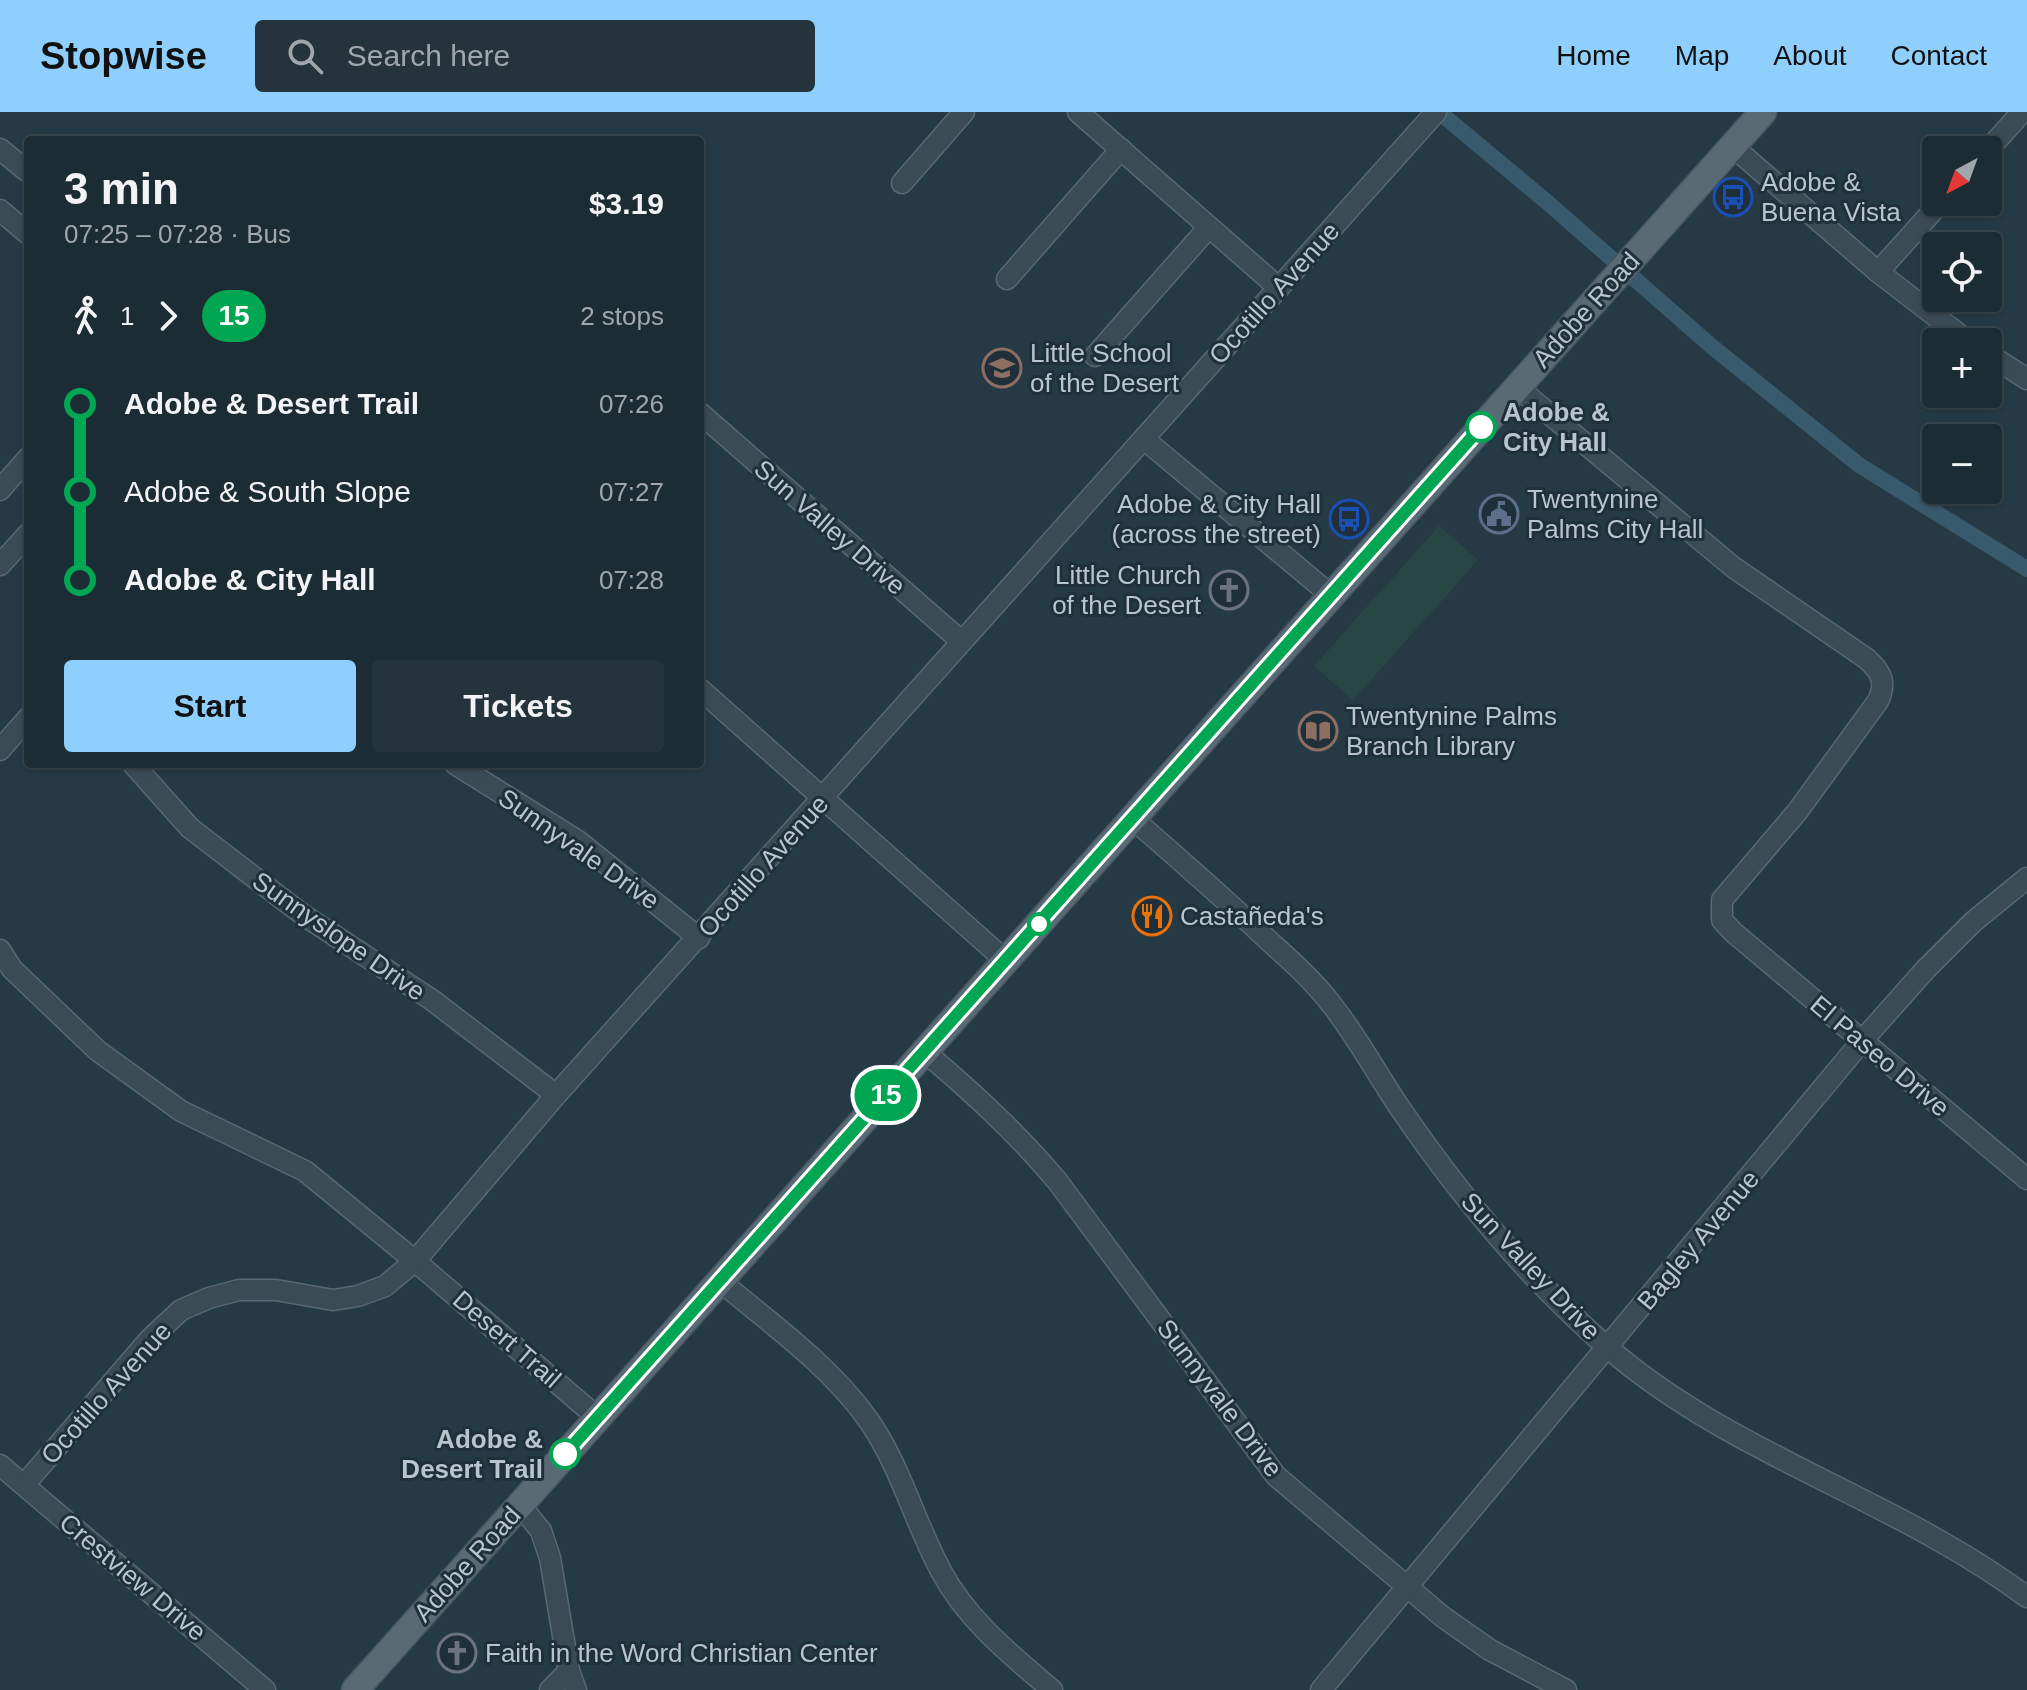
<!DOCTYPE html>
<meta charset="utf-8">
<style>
body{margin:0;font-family:Helvetica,sans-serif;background:#25343c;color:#f1f3f6;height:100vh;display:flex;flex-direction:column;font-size:30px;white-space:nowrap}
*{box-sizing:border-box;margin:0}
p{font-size:26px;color:#a0a7ac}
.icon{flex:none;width:44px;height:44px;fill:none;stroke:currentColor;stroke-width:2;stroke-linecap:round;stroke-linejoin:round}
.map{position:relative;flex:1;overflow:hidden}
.drawer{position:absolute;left:24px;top:24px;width:680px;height:632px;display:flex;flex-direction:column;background:#1c2c34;border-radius:8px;box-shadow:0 2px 6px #0004,0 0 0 2px #3a484f}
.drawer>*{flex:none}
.badge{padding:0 16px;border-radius:26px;font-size:28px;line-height:52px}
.needle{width:52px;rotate:221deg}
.fabs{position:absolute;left:1922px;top:24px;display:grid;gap:16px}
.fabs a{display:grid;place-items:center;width:80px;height:80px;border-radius:8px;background:#1c2c34;box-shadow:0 2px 6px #0004,0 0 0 2px #3a484f;font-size:40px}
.map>.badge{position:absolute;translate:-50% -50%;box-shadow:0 0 0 4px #fff}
.legs{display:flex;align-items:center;gap:12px;height:88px;padding:0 40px;font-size:26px}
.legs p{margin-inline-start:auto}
.head{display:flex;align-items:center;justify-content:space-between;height:136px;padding:0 40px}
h1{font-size:44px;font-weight:700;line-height:60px}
.primary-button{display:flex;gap:16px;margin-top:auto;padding:16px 40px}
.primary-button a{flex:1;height:92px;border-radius:8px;background:#8ecffd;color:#111;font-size:32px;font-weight:700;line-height:92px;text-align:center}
.primary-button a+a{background:#25343c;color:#f1f3f6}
ul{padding:0 40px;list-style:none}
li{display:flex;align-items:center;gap:28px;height:88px;font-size:30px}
li i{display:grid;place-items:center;width:12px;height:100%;margin:0 10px;background:currentColor}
li i::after{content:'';width:20px;height:20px;margin:-10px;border:6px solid;border-radius:50%;background:#1c2c34}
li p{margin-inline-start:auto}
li:first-child i{background:linear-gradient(#0000 50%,currentColor 0)}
li:last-child i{background:linear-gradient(currentColor 50%,#0000 0)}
header{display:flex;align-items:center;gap:48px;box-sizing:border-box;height:112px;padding:0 40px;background:#8ecffd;color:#111}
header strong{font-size:38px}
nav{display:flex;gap:44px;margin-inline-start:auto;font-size:28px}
.search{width:560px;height:72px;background:#25343c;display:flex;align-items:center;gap:20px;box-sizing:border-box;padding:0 28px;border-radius:8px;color:#a0a7ac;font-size:30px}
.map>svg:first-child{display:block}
</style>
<header>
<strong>Stopwise</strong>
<div class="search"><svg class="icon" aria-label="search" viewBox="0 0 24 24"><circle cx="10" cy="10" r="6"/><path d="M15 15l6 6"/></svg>Search here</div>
<nav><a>Home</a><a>Map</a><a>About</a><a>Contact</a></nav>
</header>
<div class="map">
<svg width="2027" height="1578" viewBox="0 0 2027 1578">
<rect width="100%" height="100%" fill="#263a45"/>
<!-- park -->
<path fill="#284644" d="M1439 414 1478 448 1353 588 1314 554Z"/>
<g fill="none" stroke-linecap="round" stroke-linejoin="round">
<!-- canal -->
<path stroke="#39596d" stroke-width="16" d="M1439 0 1547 90 1710 233 1859 353 2027 457"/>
<defs>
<g id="minor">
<path d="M1078 0 1279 176"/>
<path d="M1732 34 1878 160 1969 230"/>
<path d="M0 37 28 60"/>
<path d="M1988 38 2022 0"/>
<path d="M902 71 964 0"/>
<path d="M0 98 28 122"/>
<path d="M1878 160 1941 90"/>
<path d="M1007 167 1121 37"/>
<path d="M1988 242 2027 267"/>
<path d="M1095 244 1209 115"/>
<path d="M1517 275 1733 455 1867 547C1881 560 1887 570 1878 589L1797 700 1722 788V808L1733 820 2027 1067"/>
<path d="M700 301 961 529"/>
<path d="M1144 327 1332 484"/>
<path d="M0 378 28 346"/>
<path d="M0 453 28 422"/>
<path d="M700 577 1006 849"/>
<path d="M0 638 28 606"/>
<path d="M133 652 190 716 302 802 432 888 556 983"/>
<path d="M455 652 578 729 699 826"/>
<path d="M1133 707C1179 747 1224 786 1268 828 1290 848 1314 869 1332 893 1358 926 1378 964 1402 999 1461 1085 1528 1166 1607 1235 1731 1343 1896 1387 2027 1485"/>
<path d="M0 838 12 857 98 939 181 999 305 1059 415 1149 598 1306"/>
<path d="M925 940C973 981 1017 1021 1058 1070L1276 1364 1443 1505 1490 1538 1566 1578"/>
<path d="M720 1169C770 1211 828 1252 867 1306 900 1352 914 1409 941 1459 967 1508 1010 1542 1052 1578"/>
<path d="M0 1353 265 1578"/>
<path d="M24 1373 149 1228 181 1198 209 1186 239 1178H276L333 1188 358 1184 385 1174 415 1149 556 983 1436 0"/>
<path d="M520 1393 541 1419 550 1446 569 1559 576 1578"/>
<path d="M550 1578 569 1559"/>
<path d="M1321 1578 1862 929 1925 858 1973 810 2027 766"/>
</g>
<path id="major" d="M355 1578 1763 0"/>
</defs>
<!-- minor casing -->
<use href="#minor" stroke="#596872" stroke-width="23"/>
<!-- major casing -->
<use href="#major" stroke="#475761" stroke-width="29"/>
<!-- minor -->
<use href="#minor" stroke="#3b4b55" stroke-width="20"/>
<!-- major -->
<use href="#major" stroke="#596a74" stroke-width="26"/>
</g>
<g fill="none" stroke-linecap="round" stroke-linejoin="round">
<defs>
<path id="line-1" d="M565 1342 1481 315"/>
</defs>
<!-- line-1 casing -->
<use href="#line-1" stroke="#fff" stroke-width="18"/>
<!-- line-1 -->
<use href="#line-1" stroke="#00a651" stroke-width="12"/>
</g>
<!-- icons -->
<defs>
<symbol id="bus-ring" viewBox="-11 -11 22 22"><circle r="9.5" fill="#1f303a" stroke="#1a4fb4" stroke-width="1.5"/><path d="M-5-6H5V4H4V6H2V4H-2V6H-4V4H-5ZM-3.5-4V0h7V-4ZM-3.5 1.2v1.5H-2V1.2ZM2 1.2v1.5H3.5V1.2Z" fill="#1a4fb4"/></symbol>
<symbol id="school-ring" viewBox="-11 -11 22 22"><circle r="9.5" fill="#1f303a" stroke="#8d6e63" stroke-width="1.5"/><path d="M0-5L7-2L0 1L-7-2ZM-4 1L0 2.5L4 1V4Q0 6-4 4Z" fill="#8d6e63"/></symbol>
<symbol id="civic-ring" viewBox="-11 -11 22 22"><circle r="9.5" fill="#1f303a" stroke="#5c6f8a" stroke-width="1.5"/><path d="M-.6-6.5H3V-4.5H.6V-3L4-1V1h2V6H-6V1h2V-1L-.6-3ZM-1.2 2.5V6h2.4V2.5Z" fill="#5c6f8a"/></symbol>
<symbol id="church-ring" viewBox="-11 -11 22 22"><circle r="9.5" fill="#1f303a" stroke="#6b7280" stroke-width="1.5"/><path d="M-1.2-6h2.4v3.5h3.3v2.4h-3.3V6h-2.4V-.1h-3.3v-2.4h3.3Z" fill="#6b7280"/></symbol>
<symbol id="library-ring" viewBox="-11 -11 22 22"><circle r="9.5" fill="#1f303a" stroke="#8d6e63" stroke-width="1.5"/><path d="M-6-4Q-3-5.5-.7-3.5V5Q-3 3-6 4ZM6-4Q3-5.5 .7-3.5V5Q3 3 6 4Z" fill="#8d6e63"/></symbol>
<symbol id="restaurant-ring" viewBox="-11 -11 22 22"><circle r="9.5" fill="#1f303a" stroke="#e8710a" stroke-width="1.5"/><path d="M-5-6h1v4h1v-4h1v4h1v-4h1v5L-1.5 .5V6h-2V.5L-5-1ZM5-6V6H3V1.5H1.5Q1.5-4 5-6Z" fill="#e8710a"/></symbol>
</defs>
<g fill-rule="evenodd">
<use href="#bus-ring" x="1711" y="63" width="44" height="44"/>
<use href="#school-ring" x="980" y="234" width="44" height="44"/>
<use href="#civic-ring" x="1477" y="380" width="44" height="44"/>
<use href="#bus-ring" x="1327" y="385" width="44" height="44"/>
<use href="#church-ring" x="1207" y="456" width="44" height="44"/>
<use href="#library-ring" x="1296" y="597" width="44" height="44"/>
<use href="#restaurant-ring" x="1130" y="782" width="44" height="44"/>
<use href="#church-ring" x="435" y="1519" width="44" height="44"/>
</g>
<!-- markers -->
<g fill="#fff" stroke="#00a651" stroke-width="4">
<circle cx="1481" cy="315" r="14"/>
<circle cx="1039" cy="812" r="10"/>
<circle cx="565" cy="1342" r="14"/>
</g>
<g text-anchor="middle" stroke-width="6" stroke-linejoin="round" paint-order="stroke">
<!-- poi labels -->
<g font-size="26" fill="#b9c5ce" stroke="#1f303a" text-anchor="start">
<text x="1761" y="79">Adobe &amp;<tspan x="1761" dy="30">Buena Vista</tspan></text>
<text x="1030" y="250">Little School<tspan x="1030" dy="30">of the Desert</tspan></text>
<text x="1527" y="396">Twentynine<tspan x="1527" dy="30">Palms City Hall</tspan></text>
<text x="1321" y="401" text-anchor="end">Adobe &amp; City Hall<tspan x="1321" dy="30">(across the street)</tspan></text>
<text x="1201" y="472" text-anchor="end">Little Church<tspan x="1201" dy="30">of the Desert</tspan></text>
<text x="1346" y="613">Twentynine Palms<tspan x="1346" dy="30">Branch Library</tspan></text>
<text x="1180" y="813">Castañeda's</text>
<text x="485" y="1550">Faith in the Word Christian Center</text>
</g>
<!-- street labels -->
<g font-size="26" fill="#b9c5ce" stroke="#1f303a">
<text transform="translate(1274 181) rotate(-48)" y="9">Ocotillo Avenue</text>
<text transform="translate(1586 198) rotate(-48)" y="9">Adobe Road</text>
<text transform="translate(830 415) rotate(41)" y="9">Sun Valley Drive</text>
<text transform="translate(579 737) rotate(35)" y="9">Sunnyvale Drive</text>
<text transform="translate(763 754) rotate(-48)" y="9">Ocotillo Avenue</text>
<text transform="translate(339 824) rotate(35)" y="9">Sunnyslope Drive</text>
<text transform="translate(1880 944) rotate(40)" y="9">El Paseo Drive</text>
<text transform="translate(1698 1128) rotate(-50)" y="9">Bagley Avenue</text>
<text transform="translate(1531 1154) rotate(47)" y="9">Sun Valley Drive</text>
<text transform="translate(507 1227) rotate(41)" y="9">Desert Trail</text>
<text transform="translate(106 1281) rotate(-48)" y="9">Ocotillo Avenue</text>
<text transform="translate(1220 1286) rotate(53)" y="9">Sunnyvale Drive</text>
<text transform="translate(467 1452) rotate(-48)" y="9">Adobe Road</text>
<text transform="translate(133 1465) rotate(40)" y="9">Crestview Drive</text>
</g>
<!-- stop labels -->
<g font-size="26" font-weight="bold" fill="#b9c5ce" stroke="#1f303a" text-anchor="start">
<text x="1503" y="309">Adobe &amp;<tspan x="1503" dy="30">City Hall</tspan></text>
<text x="543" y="1336" text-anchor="end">Adobe &amp;<tspan x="543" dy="30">Desert Trail</tspan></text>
</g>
</g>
</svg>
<div class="fabs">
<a><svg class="needle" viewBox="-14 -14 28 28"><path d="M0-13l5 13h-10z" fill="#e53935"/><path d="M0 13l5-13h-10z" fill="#a0a7ac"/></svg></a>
<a><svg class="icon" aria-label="locate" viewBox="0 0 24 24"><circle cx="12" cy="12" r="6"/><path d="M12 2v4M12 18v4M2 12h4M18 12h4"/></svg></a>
<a>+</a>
<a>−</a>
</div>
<b class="badge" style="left:886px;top:983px;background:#00a651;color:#fff">15</b>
<section class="drawer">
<div class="head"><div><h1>3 min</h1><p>07:25 – 07:28 · Bus</p></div><b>$3.19</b></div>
<div class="legs"><svg class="icon" aria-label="walk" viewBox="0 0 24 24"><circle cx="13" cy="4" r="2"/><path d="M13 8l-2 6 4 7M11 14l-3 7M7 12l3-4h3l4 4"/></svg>1<svg class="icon" aria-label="forward" viewBox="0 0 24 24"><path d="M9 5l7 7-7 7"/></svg><b class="badge" style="background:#00a651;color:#fff">15</b><p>2 stops</p></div>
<ul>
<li><i style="color:#00a651"></i><b>Adobe &amp; Desert Trail</b><p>07:26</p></li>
<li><i style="color:#00a651"></i><span>Adobe &amp; South Slope</span><p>07:27</p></li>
<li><i style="color:#00a651"></i><b>Adobe &amp; City Hall</b><p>07:28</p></li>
</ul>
<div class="primary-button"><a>Start</a><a>Tickets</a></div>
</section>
</div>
